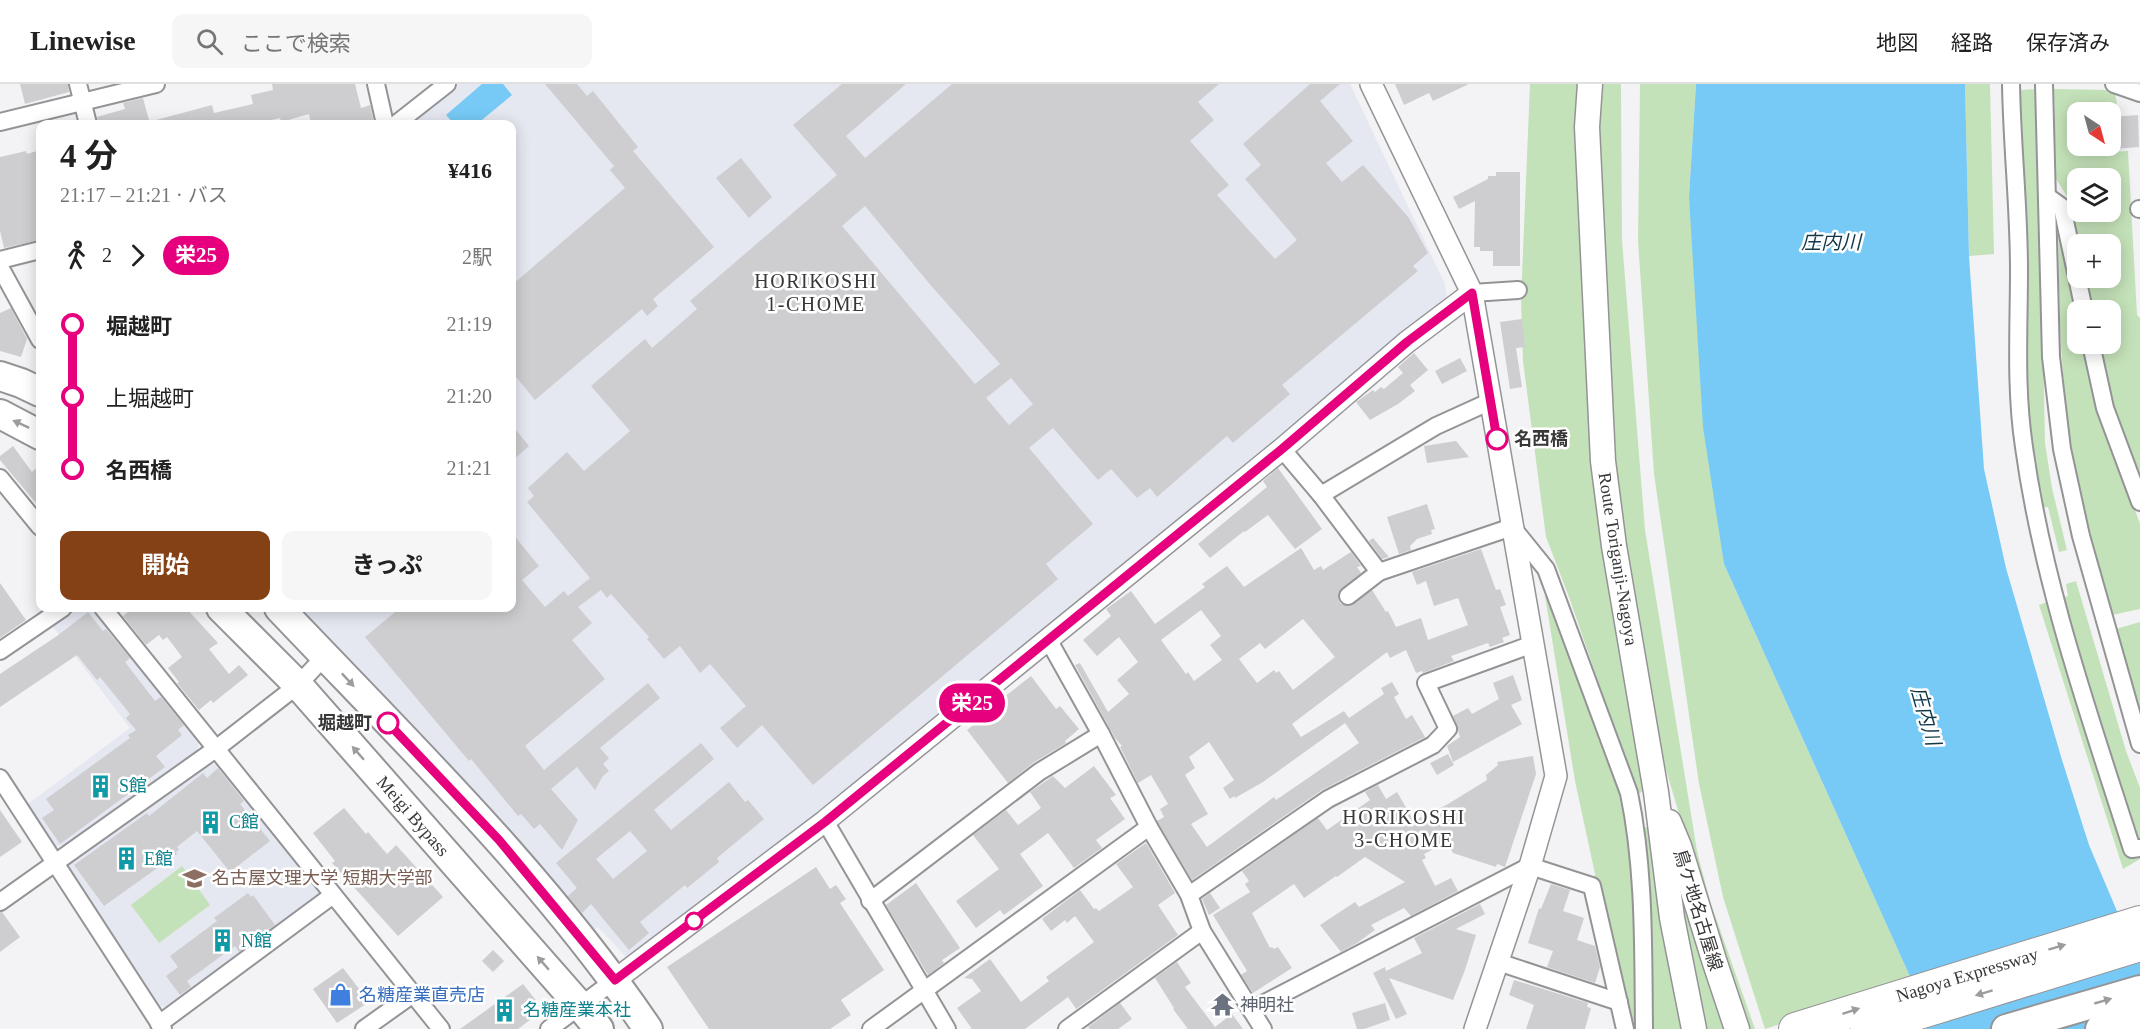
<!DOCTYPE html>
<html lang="ja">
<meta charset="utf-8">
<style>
body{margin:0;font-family:"Times New Roman","Noto Sans JP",serif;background:#f6f6f6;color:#222;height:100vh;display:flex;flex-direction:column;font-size:22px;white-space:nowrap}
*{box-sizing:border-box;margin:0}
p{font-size:20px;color:#767676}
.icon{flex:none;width:33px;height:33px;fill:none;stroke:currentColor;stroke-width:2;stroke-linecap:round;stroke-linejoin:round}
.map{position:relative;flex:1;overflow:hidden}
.sheet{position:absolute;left:36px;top:36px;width:480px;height:492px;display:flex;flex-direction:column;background:#fff;border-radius:12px;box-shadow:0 3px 15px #0003}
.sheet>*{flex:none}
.badge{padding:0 12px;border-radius:20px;font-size:21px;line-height:39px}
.needle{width:39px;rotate:144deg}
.controls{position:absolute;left:2067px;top:18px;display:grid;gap:12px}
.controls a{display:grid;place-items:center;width:54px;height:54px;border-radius:12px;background:#fff;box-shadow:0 3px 15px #0003;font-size:30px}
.map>.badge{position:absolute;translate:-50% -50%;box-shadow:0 0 0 3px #fff}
.legs{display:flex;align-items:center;gap:9px;height:66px;padding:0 24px;font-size:20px}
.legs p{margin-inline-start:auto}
.head{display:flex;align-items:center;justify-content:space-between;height:102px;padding:0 24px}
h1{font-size:33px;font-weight:700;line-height:45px}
.button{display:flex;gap:12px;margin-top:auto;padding:12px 24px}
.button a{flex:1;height:69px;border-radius:12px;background:#854116;color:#fff;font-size:24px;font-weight:700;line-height:69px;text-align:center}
.button a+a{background:#f6f6f6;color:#222}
ul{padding:0 24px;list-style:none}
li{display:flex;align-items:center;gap:21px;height:72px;font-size:22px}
li i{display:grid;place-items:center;width:9px;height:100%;margin:0 8px;background:currentColor}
li i::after{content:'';width:15px;height:15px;margin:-8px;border:4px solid;border-radius:50%;background:#fff}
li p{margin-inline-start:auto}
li:first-child i{background:linear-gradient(#0000 50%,currentColor 0)}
li:last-child i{background:linear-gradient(currentColor 50%,#0000 0)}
header{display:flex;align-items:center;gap:36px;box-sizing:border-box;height:84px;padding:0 30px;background:#fff;border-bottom:2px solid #e0e0e0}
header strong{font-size:28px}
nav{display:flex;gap:33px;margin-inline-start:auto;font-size:21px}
.search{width:420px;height:54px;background:#f6f6f6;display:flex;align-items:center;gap:15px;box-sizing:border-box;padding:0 21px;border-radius:12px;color:#767676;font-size:22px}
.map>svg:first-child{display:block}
</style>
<header>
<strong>Linewise</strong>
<div class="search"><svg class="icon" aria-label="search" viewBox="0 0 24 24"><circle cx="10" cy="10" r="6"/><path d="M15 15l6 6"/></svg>ここで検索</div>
<nav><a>地図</a><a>経路</a><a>保存済み</a></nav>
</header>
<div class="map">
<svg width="2140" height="945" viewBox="0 0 2140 945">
<rect width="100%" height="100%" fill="#f3f3f6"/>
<!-- built -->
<g fill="#e5e8f1">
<path d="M459 0H1350L1445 200 1447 214 820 728 628 875 598 843 592 847 300 524H512V40H408Z"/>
<path d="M72 524H94L199 656 197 667 64 761 56 762 28 720 130 644 50 539Z"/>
<path d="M209 680H219L321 807 320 813 169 924 160 922 68 780Z"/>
</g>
<!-- green -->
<g fill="#c4e2b9" fill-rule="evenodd">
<path d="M1530 0H1581L1644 707 1637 710 1569 513 1546 453 1523 277 1521 215Z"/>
<path d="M1601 0H1621L1622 156 1645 446 1697 767 1710 817 1755 945H1628L1592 802 1595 790 1575 697 1545 512 1551 517 1626 728 1636 744 1661 742 1691 770 1645 615 1613 376 1598 55Z"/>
<path d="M1640 0H1696L1689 113 1724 480 1912 897 1765 945 1723 813 1699 700 1654 390 1638 157Z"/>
<path d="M1965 0H1990L1994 170 1969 172Z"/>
<path d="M2038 5 2045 359 2052 404 2067 466 2059 468 2048 423 2038 424 2027 361 2018 6Z"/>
<path d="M2054 5 2114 6 2117 19 2110 29 2078 28V62H2110V68L2128 67 2137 231 2140 234V394L2113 326 2099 260H2110V226H2092L2085 194H2110V160H2078L2073 134 2072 120 2056 95ZM2078 94H2110V128H2078Z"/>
<path d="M2058 139 2077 233 2078 260H2083L2098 325 2140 440V525L2112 531C2093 462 2073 393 2066 322 2059 261 2059 200 2058 139Z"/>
<path d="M2076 497 2126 667 2140 704V761H2134L2058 515 2068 512 2066 500Z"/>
<path d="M2052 516 2140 767V775L2123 785 2039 521Z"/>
<path d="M2140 538V631L2116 545Z"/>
<path d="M182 782 210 821 159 859 131 821Z"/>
</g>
<!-- water -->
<g fill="#76caf5">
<path d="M482 0H503L512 11 477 40H454L446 31Z"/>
<path d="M1696 0H1965L1969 172 1984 385 2006 484 2062 676 2089 761 2125 846 2140 871V945H1927L1912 897 1724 480 1703 343 1689 113Z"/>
</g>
<!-- building -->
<g fill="#ceced1" fill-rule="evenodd">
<path d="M20 0H68L69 8 25 20Z"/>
<path d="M272 0H355L361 24 370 21 374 40H311L309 30 281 38 280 34 253 40H157L156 36 212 21 214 29 253 20 251 11 273 6Z"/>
<path d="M545 0H577L587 12 593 7 638 63 633 67 714 163 653 215 658 222 647 232 642 225 535 316 512 288V201L625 104 610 86 614 82Z"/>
<path d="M842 0H906L846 52 865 74 952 0H1219L1198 18 1214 36 1190 57 1229 101 1217 111 1275 175 1297 156 1245 95 1261 81 1243 60 1310 0H1340L1320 17 1353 57 1326 79 1342 98 1363 81 1409 134 1428 169 1413 182 1418 187 1282 301 1290 310 1233 359 1227 352 1157 413 1150 404 1137 414 1111 385 1098 396 1053 344 1029 364 1093 440 1046 480 1058 495 813 701 762 641 737 664 720 644 746 622 710 580 700 589 680 562 664 575 647 555 649 553 611 510 607 514 601 506 578 523 592 539 572 556 605 595 525 662 544 686 648 599 660 614 600 664 609 674 603 680 609 687 603 692 595 706 577 683 551 705 578 736 562 766 540 740 534 745 521 730 518 732 471 675 469 677 365 553 400 524H512V449L539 482 522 496 545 523 564 507 568 512 590 494 527 418 534 412 528 404 567 368 584 387 630 347 591 302 645 255 652 264 697 225 690 217 837 91 793 41ZM865 122 928 198 1000 280 975 300 842 142ZM1011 294 1033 320 1009 341 986 314Z"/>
<path d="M1395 0H1469L1433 17 1429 9 1404 21Z"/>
<path d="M143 14 150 40H98L97 33 125 25 123 19Z"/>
<path d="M2138 31 2139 63 2114 65 2111 33Z"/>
<path d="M40 66V156L4 164 0 147V73L26 67 27 70Z"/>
<path d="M741 74 772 113 749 134 716 94Z"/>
<path d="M1496 88H1520V182H1493V167H1480V163H1474L1475 117 1459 125 1453 113 1488 95V92H1496Z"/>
<path d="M11 224 27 255 21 273 0 267V229Z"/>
<path d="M1522 235 1525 263 1516 264 1522 303 1510 305 1500 238Z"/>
<path d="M1414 269 1428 286 1410 301 1415 307 1398 320 1370 336 1356 318 1373 306 1375 308 1381 303 1384 305 1403 289 1398 283Z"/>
<path d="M1460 274 1467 287 1442 300 1435 287Z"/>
<path d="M512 341 529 362 512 377Z"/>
<path d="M1456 357 1469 373 1427 379 1424 362Z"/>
<path d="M13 362 32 388 40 381V424L0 376V372Z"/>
<path d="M1278 384 1322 445 1295 465 1268 431 1245 448 1244 447 1210 474 1198 460 1267 403 1263 397Z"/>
<path d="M1427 420 1435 445 1431 446 1432 450 1417 455 1410 462 1411 466 1399 470 1387 433Z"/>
<path d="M1373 454 1389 473 1382 475 1369 457Z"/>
<path d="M1301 464 1314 486 1321 482 1323 486 1351 468 1361 482 1357 483 1361 489 1339 508 1338 514 1340 519 1350 522 1372 506 1386 528 1388 527 1396 543 1421 534 1428 556 1468 541 1458 514 1434 522 1426 497 1417 501 1412 488 1481 465 1496 506 1500 505 1506 521 1500 523 1510 551 1502 554 1504 558 1490 563 1488 559 1451 572 1454 577 1423 589 1422 587 1416 589 1406 566 1390 574 1387 568 1292 640 1301 653 1344 627 1349 634 1384 610 1381 604 1392 598 1399 610 1394 613 1406 635 1412 631 1425 653 1322 706 1192 796 1157 737 1164 733 1160 725 1168 720 1151 691 1138 699 1120 663 1122 662 1115 654 1075 581 1080 579 1108 628 1129 610 1117 596 1138 578 1119 553 1097 572 1083 556 1111 532 1106 525 1131 507 1155 540 1205 503 1202 500 1227 482 1244 503ZM1201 526 1221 552 1210 561 1222 576 1194 597 1188 588 1186 590 1161 556ZM1303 535 1335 573 1293 606 1279 587 1276 589 1274 586 1257 599 1239 575 1260 559 1265 565ZM1345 639 1359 659 1276 716 1274 713 1207 763 1191 740 1208 730 1185 691 1195 684 1189 673 1209 658 1234 696 1223 704 1230 715 1234 712 1235 714 1263 698Z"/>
<path d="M0 499 26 536 0 554Z"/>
<path d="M133 524H186L218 559 209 565 229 590 239 581 248 591 213 619 211 616 199 626 177 599 179 598 168 584 182 573 167 553 163 556 159 551 146 561 123 532Z"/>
<path d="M88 528 103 547 106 545 130 574 125 578 155 617 161 613 184 641 178 646 182 651 156 672 165 683 60 760 42 734 54 726 46 715 130 654 128 651 136 646 126 634 130 630 100 593 97 596 77 571 0 623V590L57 552Z"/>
<path d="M1513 591 1522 616 1511 621 1522 640 1453 678 1447 662 1460 653 1453 632 1468 624 1472 630 1499 615 1493 599Z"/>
<path d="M1031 592 1056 625 1060 622 1079 645 1065 657 1066 659 1033 679 1008 699 967 646 1005 617 1003 614Z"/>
<path d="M701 659 714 675 654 726 671 746 729 698 745 718 748 716 764 735 717 774 719 778 687 804 685 801 640 838 649 849 629 866 591 820 582 829 568 812 577 804 556 779ZM630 747 647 767 613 795 596 775Z"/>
<path d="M1448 670 1454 681 1437 691 1430 679Z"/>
<path d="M1533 672 1536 690 1505 783 1497 780 1496 783 1453 769 1447 758 1424 770 1426 774 1422 776 1435 802 1451 794 1458 807 1411 832 1404 824 1371 841 1375 846 1357 859 1341 868 1320 841 1355 818 1359 823 1405 798 1365 773 1337 793 1336 792 1304 814 1294 800 1252 829 1270 864 1272 863 1274 865 1278 863 1292 884 1253 909 1241 891 1247 887 1213 831 1250 808 1245 800 1249 797 1242 787 1318 734 1327 746 1370 716 1365 708 1378 701 1386 715 1397 708 1414 737 1448 720 1487 696 1486 691 1498 681 1497 678Z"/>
<path d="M1094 682 1116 711 1110 714 1125 735 1096 756 1102 764 1074 784 1048 749 1020 770 1043 802 1004 831 1000 826 976 844 956 817 999 785 973 751 1006 726 1018 741 1041 724 1030 708 1053 692 1065 704Z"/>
<path d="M218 684 244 717 240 720 270 757 230 788 197 747 177 763 179 766 176 768 177 770 104 822 74 781 147 729 149 732 203 689 207 694Z"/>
<path d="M344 724 366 750 368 748 387 770 396 761 443 813 398 852 332 779 335 777 313 749Z"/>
<path d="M0 726 22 758 0 773Z"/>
<path d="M1146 759 1175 809 1158 821 1178 851 1076 925 1068 913 1025 945H972L957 924 981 907 972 895 964 894 990 875 1021 918 1049 897 1046 893 1094 858 1075 832 1067 839 1065 836 1051 847 1042 835 1080 806 1094 825 1096 824 1099 827 1133 803 1116 780Z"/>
<path d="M816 783 830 805 836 801 846 815 840 819 884 886 841 916 851 931 830 945H709L667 883Z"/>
<path d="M916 799 960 864 942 876 944 879 928 891 886 821Z"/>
<path d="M1551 800 1570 806 1563 827 1584 834 1577 856 1595 862 1600 883 1595 899 1547 883 1553 867 1528 859 1539 824 1541 825Z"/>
<path d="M248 809 251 813 253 811 275 841 239 868 235 862 187 897 191 903 180 911 166 892 178 883 170 872 217 837 214 834Z"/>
<path d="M1210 809 1220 824 1209 831 1202 815Z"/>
<path d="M1480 820 1485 830 1456 845 1476 851 1465 886 1453 916 1389 894 1407 930 1396 935 1373 889 1385 883 1386 887 1422 869 1414 854Z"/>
<path d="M0 828H2L20 853 0 868Z"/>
<path d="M493 866 504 877 493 888 482 877Z"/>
<path d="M1177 878 1191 899 1185 903 1215 943 1232 930 1243 945H1188L1173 925 1174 924 1155 894Z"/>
<path d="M343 884 369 918 337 939 313 905Z"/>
<path d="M1514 896 1588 919 1587 923 1591 924 1585 945H1526L1534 921 1509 911Z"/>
<path d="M523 900 538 919 530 925 535 932 518 945H460Z"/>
<path d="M1120 919 1132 935 1118 945H1090L1088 943Z"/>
<path d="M1385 919 1390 936 1364 945H1357L1352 929Z"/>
</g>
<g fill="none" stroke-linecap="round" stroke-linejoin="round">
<defs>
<g id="minor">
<path d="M78 0 88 40"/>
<path d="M376 0 385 40"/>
<path d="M2011 0C2012 62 2019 124 2019 186 2019 245 2015 304 2024 363 2043 501 2090 633 2132 765L2140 764"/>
<path d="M2044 0 2051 273 2062 365 2081 452 2140 660"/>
<path d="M2114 0 2140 9"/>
<path d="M0 38 156 0"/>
<path d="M396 40 447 0"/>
<path d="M2048 113 2062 123 2084 226"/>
<path d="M2139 125H2140"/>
<path d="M0 176 40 166"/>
<path d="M0 183 40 256"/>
<path d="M1472 209 1518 206"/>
<path d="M2091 260 2105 324 2140 418"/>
<path d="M1282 365 1321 411 1379 488"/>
<path d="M0 394 40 443"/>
<path d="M1321 411 1436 342 1491 317"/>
<path d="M1348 512 1379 488 1512 443 1546 485 1629 709C1645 786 1643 866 1644 945"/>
<path d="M103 524 441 945"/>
<path d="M1049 557 1101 650 1149 743 1189 811 1202 847 1263 945"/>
<path d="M0 567 63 524"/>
<path d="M0 694 163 945"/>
<path d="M825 737 947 945"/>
<path d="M1189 811 1328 715 1433 661 1448 645 1426 599 1533 560"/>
<path d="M870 817 1039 688 1101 650"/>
<path d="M0 818 217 664 298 601 325 572"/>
<path d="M1498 878 1619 918"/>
<path d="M1251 926 1530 782 1592 802 1625 945"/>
<path d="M159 940 333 811"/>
<path d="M364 945 413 910"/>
<path d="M549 945 615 896"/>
<path d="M871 945 1149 743"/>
<path d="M1067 945 1202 847"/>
</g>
<g id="tertiary">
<path d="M1371 0 1472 209 1556 692 1530 782 1475 945"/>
<path d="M615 896 825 737 1282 365 1407 258 1472 209"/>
</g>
<g id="secondary">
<path d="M1590 0 1587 43 1603 377 1614 462 1656 708 1672 834 1694 945"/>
<path d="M1669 738 1679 762 1714 876 1737 945"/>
</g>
<g id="trunk">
<path d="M0 292 21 299 40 308"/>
<path d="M0 330 40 351"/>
<path d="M221 524 298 601 581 923 599 945"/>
<path d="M279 524C407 659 543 790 648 945"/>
<path d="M2006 945 2140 906"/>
<path d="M2100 945 2140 932"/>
</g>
<g id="motorway">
<path d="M1795 945 2140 838"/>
<path d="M1867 945 2140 861"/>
</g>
</defs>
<!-- minor casing -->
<use href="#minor" stroke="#949497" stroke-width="20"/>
<!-- tertiary casing -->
<use href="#tertiary" stroke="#949497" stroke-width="24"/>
<!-- secondary casing -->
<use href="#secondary" stroke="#949497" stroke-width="27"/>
<!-- trunk casing -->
<use href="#trunk" stroke="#949497" stroke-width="32"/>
<!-- motorway casing -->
<use href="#motorway" stroke="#949497" stroke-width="34"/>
<!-- minor -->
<use href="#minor" stroke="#fff" stroke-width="16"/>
<!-- tertiary -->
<use href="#tertiary" stroke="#fff" stroke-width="21"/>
<!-- secondary -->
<use href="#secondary" stroke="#fff" stroke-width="24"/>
<!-- trunk -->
<use href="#trunk" stroke="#fff" stroke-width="28"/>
<!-- motorway -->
<use href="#motorway" stroke="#fff" stroke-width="32"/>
</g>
<!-- one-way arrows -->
<defs><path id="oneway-solid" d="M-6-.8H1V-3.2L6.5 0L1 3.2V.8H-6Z" transform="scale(1.5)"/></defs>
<g fill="#9c9c9c">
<use href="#oneway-solid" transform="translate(21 340) rotate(-155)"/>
<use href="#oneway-solid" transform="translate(348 596) rotate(47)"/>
<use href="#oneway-solid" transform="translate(358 669) rotate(-131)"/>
<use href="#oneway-solid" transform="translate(2057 863) rotate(-17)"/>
<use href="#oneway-solid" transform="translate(543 879) rotate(-131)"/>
<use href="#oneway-solid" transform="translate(1984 909) rotate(163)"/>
<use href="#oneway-solid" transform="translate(2103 917) rotate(-16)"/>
<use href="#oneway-solid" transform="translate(1851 927) rotate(-18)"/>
</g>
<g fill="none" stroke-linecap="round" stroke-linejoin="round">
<defs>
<path id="line-1" d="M388 639 499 756 615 896 825 738 1282 365 1407 258 1472 209 1497 355"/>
</defs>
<!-- line-1 casing -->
<use href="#line-1" stroke="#fff" stroke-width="14"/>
<!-- line-1 -->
<use href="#line-1" stroke="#e6007e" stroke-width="9"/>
</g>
<!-- icons -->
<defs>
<symbol id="building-bare" viewBox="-9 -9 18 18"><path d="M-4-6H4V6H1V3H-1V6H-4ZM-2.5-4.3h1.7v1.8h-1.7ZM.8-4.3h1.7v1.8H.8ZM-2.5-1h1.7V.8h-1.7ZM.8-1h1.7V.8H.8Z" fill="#0f9aa8" stroke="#fff" stroke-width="2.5" paint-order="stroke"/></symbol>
<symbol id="university-bare" viewBox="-9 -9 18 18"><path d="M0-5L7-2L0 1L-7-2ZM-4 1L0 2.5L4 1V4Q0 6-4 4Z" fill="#8d6e63" stroke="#fff" stroke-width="2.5" paint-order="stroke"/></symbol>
<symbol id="shop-bare" viewBox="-9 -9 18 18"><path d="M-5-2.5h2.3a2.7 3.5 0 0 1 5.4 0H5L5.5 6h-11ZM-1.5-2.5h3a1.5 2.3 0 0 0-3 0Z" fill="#3f7fe0" stroke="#fff" stroke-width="2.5" paint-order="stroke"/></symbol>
<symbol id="temple-bare" viewBox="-9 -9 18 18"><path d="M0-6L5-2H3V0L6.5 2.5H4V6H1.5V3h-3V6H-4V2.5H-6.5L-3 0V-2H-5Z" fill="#6b7280" stroke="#fff" stroke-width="2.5" paint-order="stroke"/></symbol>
</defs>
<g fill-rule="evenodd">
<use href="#building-bare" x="84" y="686" width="33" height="33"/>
<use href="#building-bare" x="194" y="722" width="33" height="33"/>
<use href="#building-bare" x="110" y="758" width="33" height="33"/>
<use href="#university-bare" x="178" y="778" width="33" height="33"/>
<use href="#building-bare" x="206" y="840" width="33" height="33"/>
<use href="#shop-bare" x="324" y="894" width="33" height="33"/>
<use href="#temple-bare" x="1206" y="904" width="33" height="33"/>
<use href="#building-bare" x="488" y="910" width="33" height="33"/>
</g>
<!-- markers -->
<g fill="#fff" stroke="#e6007e" stroke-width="3">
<circle cx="1497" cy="355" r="10"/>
<circle cx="388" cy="639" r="10"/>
<circle cx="694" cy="837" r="8"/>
</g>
<g text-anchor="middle" stroke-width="5" stroke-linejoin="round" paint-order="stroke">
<!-- stop labels -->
<g font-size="18" font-weight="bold" fill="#383839" stroke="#fff" text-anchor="start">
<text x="1514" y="361">名西橋</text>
<text x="372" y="645" text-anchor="end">堀越町</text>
</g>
<!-- street labels -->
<g font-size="18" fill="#383839" stroke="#fff">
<text transform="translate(1618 475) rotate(81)" y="6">Route Toriganji-Nagoya</text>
<text transform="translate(413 732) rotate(49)" y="6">Meigi Bypass</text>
<text transform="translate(1698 826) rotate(73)" y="6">鳥ケ地名古屋線</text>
<text transform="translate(1967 891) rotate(-17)" y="6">Nagoya Expressway</text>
</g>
<!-- culture labels -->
<g font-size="18" fill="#0d838f" stroke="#fff" text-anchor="start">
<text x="119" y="708">S館</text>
<text x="229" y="744">C館</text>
<text x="144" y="781">E館</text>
<text x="241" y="863">N館</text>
<text x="523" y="932">名糖産業本社</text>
</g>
<!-- education labels -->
<g font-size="18" fill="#785e54" stroke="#fff" text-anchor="start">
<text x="212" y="800">名古屋文理大学 短期大学部</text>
</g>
<!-- shop labels -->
<g font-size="18" fill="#366cbe" stroke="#fff" text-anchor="start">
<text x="359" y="917">名糖産業直売店</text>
</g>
<!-- worship labels -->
<g font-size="18" fill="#5b616d" stroke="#fff" text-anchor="start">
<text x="1240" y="927">神明社</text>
</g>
<!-- water labels -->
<g font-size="20" font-style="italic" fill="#113749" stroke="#fff">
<text x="1831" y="165">庄内川</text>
<text transform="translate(1926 632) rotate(74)" y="7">庄内川</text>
</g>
<!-- neighbourhood labels -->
<g font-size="20" letter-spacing="1.5" fill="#383839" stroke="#fff">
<text x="816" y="204">HORIKOSHI<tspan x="816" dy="23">1-CHOME</tspan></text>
<text x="1404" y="740">HORIKOSHI<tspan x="1404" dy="23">3-CHOME</tspan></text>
</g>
</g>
</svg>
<div class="controls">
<a><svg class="needle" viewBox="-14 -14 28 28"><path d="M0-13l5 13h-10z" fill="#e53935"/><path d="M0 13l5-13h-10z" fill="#767676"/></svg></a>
<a><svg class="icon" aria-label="layers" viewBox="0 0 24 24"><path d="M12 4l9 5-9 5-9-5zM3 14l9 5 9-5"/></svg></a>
<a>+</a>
<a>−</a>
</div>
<b class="badge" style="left:972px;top:619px;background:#e6007e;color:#fff">栄25</b>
<section class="sheet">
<div class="head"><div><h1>4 分</h1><p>21:17 – 21:21 · バス</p></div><b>¥416</b></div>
<div class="legs"><svg class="icon" aria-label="walk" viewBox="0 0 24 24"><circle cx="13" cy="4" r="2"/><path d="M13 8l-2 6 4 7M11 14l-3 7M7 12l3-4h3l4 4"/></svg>2<svg class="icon" aria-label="forward" viewBox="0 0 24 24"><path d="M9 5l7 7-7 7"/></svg><b class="badge" style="background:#e6007e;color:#fff">栄25</b><p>2駅</p></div>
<ul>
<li><i style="color:#e6007e"></i><b>堀越町</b><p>21:19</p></li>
<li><i style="color:#e6007e"></i><span>上堀越町</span><p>21:20</p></li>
<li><i style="color:#e6007e"></i><b>名西橋</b><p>21:21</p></li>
</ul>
<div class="button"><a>開始</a><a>きっぷ</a></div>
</section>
</div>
